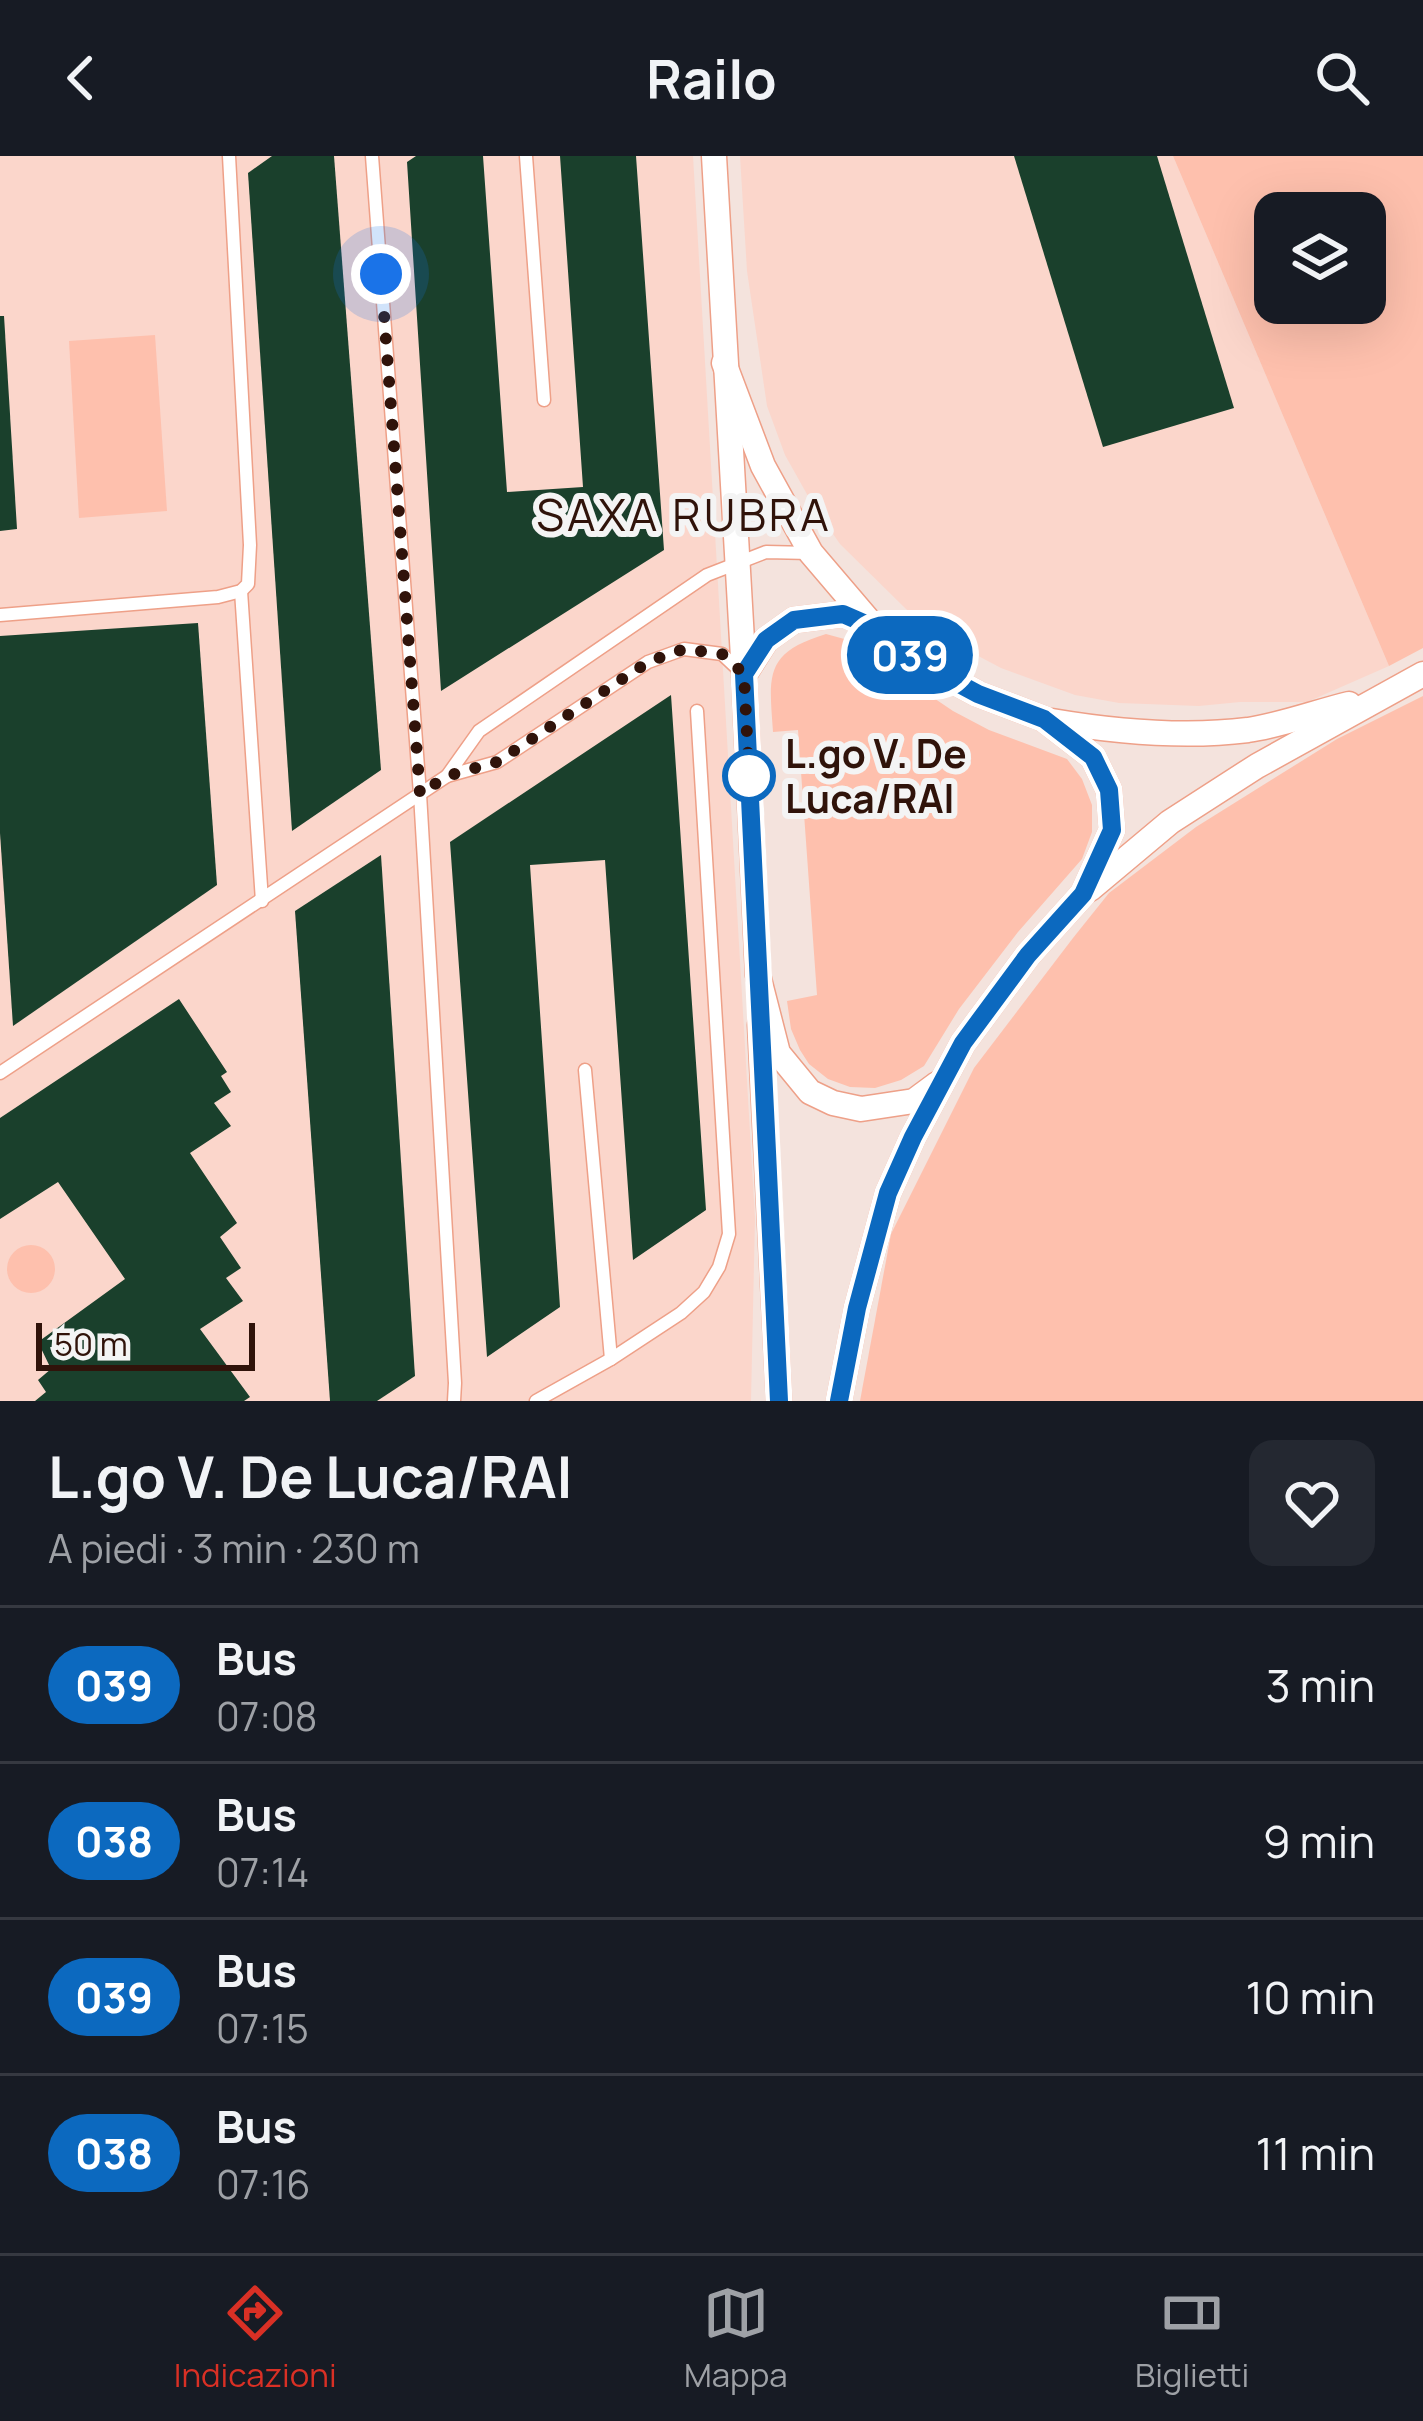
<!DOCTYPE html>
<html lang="it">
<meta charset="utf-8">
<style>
body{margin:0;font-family:Manrope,sans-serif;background:#242831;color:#f1f3f6;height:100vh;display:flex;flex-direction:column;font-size:45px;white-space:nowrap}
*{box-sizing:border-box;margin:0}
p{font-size:39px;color:#9ea1a6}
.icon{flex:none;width:66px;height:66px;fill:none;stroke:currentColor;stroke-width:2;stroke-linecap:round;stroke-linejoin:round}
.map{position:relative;height:1245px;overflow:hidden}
.details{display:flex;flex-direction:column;background:#171b24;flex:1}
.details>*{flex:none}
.badge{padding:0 24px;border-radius:39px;font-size:42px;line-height:78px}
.buttons{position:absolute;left:1254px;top:36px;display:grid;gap:24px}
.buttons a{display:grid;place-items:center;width:132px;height:132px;border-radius:24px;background:#171b24;box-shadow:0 12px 48px #0002;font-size:60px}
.scale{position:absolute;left:36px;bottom:30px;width:219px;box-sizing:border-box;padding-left:12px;border:6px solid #30130a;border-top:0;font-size:33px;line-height:42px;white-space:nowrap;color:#30130a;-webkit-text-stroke:9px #f4f4f4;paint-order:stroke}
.you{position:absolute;width:60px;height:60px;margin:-30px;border:9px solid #fff;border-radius:50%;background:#1a73e8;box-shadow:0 0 0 18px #1a73e833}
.map>.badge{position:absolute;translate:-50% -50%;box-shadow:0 0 0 6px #fff}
.round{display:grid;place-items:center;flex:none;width:126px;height:126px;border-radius:24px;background:#242831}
.head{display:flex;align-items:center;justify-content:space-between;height:204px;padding:0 48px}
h1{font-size:57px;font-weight:700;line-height:90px}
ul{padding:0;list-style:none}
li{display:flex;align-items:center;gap:36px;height:156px;padding:0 48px;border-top:3px solid #363941}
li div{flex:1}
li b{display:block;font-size:45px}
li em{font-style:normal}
li .badge{min-width:132px;font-weight:700;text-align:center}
header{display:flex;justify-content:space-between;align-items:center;height:156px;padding:0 48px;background:#171b24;font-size:54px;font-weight:700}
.menu{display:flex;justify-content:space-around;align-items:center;height:168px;border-top:3px solid #363941;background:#171b24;font-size:33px;color:#9ea1a6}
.menu a{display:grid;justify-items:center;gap:6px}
.menu .current{color:#d93025}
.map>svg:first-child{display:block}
</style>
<header><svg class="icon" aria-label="back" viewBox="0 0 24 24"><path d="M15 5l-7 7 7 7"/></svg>Railo<svg class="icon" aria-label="search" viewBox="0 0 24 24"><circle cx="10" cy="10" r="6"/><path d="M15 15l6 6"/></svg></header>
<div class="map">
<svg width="1423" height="1245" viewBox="0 0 1423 1245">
<rect width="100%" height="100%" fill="#f4e3dd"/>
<!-- built -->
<g fill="#fbd6cb">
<path d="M0 0H693L755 1062 751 1245H0Z"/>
<path d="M740 0H1173L1389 510 1307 546H1240L1199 550 1119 547 1075 539 1001 512 950 485 906 453 840 388 813 349 785 299 767 250 747 115Z"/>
</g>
<!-- green -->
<g fill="#fec0ad" fill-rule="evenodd">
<path d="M1173 0H1423V492L1389 510ZM1275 57H1365V147H1275Z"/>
<path d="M155 179 167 355 79 362 69 185Z"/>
<path d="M826 478 848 484 953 555 989 574 1067 603 1082 623 1092 649V676L1082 703 1018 776 959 853 924 910 901 924 875 932 850 931 828 923 809 908 800 894 791 873 787 845 817 839 798 574 773 576C769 519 764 497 826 478Z"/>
<path d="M1423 540V1245H860L891 1078 974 912 1073 782 1109 737 1196 671 1337 583Z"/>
<circle cx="31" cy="1113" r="24"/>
</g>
<!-- building -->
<g fill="#1a402c">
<path d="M272 0H334L381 614 292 675 248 17Z"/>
<path d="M416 0H483L507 336 583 331 560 0H636L664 394 441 535 407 6Z"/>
<path d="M1014 0H1157L1234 252 1103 291Z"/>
<path d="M0 160H4L17 373 0 375Z"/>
<path d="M198 467 217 729 13 870 0 677V480Z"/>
<path d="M671 539 706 1054 633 1104 605 704 530 709 560 1151 487 1201 450 686Z"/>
<path d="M381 699 415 1220 377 1245H330L295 755Z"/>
<path d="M179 843 227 916 221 920 231 936 214 947 231 970 190 997 237 1067 220 1081 241 1112 226 1122 243 1145 200 1173 250 1241 244 1245H35L46 1236 38 1224 51 1213 38 1186 125 1123 58 1026 0 1063V962Z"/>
</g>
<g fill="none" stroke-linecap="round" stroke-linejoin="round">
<defs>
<g id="service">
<path d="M372 0 420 638 455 1227 454 1245"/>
<path d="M526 0 544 244"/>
<path d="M241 435 262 745"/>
<path d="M0 459 218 441 241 435 248 428 250 389 229 0"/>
<path d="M739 514 722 498 684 493 648 506 497 606 447 620 479 575 707 419 766 396 810 397"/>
<path d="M585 914 611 1203"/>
<path d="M0 917 447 620"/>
<path d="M536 1245 611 1203 681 1157 704 1136 719 1111 729 1078 697 555"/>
</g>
<g id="minor">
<path d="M714 0 744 519 758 819 778 897 810 936 833 947 861 953 914 945 937 928"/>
<path d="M724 207 763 310 811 397 875 472 922 508 978 538 1044 563 1093 601 1109 634 1112 674 1083 738 1028 799 963 887 913 981 888 1037 857 1152 839 1245"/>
<path d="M744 519 766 484 794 464 843 458 870 469"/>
<path d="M1052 565C1117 576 1183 582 1248 574 1282 569 1316 556 1349 548"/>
<path d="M1090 733 1170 666 1257 610 1423 518"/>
<path d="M760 869 779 1245"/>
</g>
</defs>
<!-- service casing -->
<use href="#service" stroke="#eea088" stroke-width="15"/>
<!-- minor casing -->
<use href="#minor" stroke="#eea088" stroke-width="27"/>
<!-- service -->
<use href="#service" stroke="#fff" stroke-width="12"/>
<!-- minor -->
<use href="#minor" stroke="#fff" stroke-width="24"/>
</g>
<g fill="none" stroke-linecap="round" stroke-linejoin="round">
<defs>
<path id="line" d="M779 1245 744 518 766 484 794 464 843 458 875 472 922 508 978 538 1044 563 1093 601 1109 634 1112 674 1083 738 1028 799 963 887 913 981 888 1037 857 1152 839 1245"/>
</defs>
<!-- line casing -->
<use href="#line" stroke="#fff" stroke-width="27"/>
<!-- line -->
<use href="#line" stroke="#0c69bf" stroke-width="18"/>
<!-- walk -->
<path stroke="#30130a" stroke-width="12" stroke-dasharray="0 21.6" d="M381 118 420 638 447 620 497 606 648 506 684 493 722 498 744 518 749 620"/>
</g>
<!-- markers -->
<circle fill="#fff" stroke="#0c69bf" stroke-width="6" cx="749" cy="620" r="24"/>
<g text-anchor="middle" stroke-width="12" stroke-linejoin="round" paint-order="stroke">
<!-- stop labels -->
<g font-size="39" font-weight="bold" fill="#30130a" stroke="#f4f4f4" text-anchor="start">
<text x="785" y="612">L.go V. De<tspan x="785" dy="45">Luca/RAI</tspan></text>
</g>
<!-- quarter labels -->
<g font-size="45" letter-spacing="3" fill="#30130a" stroke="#f4f4f4">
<text x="684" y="375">SAXA RUBRA</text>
</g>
</g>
</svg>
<div class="buttons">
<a><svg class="icon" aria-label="layers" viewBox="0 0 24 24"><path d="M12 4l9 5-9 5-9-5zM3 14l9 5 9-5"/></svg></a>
</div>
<div class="scale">50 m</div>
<div class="you" style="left:381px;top:118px"></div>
<b class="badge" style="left:910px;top:499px;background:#0c69bf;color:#fff">039</b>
</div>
<section class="details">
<div class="head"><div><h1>L.go V. De Luca/RAI</h1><p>A piedi · 3 min · 230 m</p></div><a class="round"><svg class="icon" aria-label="heart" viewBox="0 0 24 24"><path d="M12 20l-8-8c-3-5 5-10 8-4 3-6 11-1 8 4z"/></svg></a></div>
<ul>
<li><span class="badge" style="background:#0c69bf;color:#fff">039</span><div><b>Bus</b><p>07:08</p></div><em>3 min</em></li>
<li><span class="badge" style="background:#0c69bf;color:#fff">038</span><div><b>Bus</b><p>07:14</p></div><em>9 min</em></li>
<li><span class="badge" style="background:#0c69bf;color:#fff">039</span><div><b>Bus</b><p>07:15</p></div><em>10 min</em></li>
<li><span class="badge" style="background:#0c69bf;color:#fff">038</span><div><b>Bus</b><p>07:16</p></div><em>11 min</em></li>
</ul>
</section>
<nav class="menu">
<a class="current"><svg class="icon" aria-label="directions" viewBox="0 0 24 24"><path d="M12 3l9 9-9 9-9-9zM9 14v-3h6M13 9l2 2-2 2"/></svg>Indicazioni</a>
<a><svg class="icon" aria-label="map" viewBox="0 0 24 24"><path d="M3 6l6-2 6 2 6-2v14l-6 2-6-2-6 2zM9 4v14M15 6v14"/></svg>Mappa</a>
<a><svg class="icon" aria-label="tickets" viewBox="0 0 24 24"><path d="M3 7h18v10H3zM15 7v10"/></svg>Biglietti</a>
</nav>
